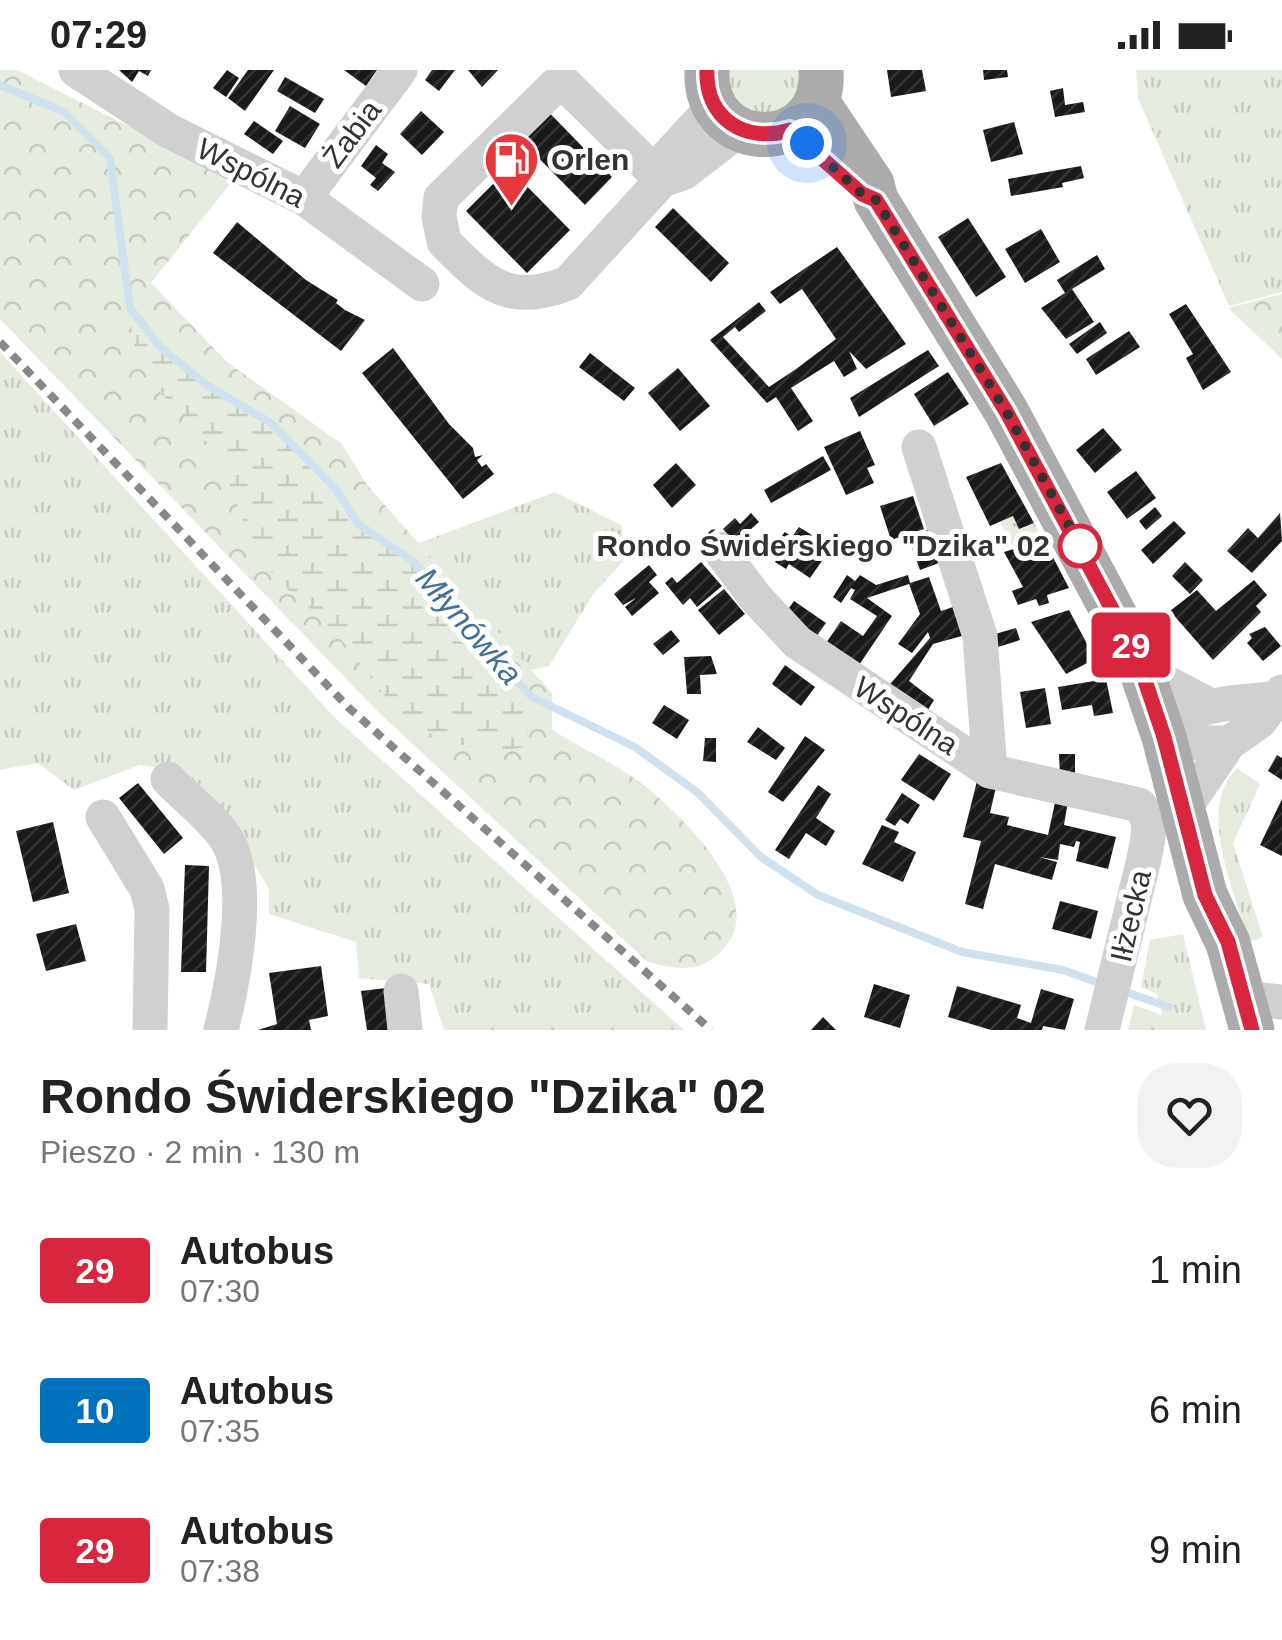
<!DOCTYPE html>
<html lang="pl">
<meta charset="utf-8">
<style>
body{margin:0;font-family:Arial,sans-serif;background:#f2f2f2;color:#222;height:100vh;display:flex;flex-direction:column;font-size:38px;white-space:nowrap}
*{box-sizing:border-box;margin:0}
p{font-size:32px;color:#767676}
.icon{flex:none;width:55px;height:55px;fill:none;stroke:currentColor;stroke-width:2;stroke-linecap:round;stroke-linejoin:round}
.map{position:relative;height:960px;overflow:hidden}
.sheet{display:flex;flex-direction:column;background:#fff;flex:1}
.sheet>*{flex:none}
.badge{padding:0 20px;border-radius:8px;font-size:35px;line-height:65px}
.you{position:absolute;width:50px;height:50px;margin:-25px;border:8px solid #fff;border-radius:50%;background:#1a73e8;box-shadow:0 0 0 15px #1a73e833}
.map>.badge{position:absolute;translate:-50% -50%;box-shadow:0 0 0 5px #fff}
.round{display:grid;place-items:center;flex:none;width:105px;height:105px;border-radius:40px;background:#f2f2f2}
.headline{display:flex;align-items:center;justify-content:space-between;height:170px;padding:0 40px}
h1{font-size:48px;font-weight:700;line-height:75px}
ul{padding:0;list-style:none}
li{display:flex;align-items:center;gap:30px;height:140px;padding:0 40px}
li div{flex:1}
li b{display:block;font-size:38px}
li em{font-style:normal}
li .badge{min-width:110px;font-weight:700;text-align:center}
.status{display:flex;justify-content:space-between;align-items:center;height:70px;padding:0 50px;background:#fff;direction:ltr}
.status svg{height:28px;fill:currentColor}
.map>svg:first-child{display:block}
</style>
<div class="status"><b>07:29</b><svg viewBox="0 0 49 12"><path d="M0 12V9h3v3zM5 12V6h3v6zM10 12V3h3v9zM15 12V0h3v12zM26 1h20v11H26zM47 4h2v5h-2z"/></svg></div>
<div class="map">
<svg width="1282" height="960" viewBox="0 0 1282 960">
<defs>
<pattern id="grass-tufts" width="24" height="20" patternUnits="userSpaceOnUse" patternTransform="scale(2.5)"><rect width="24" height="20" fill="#e5ecdf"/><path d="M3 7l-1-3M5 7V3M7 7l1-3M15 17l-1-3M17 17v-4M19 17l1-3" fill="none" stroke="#c5cbc0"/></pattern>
<pattern id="forest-crowns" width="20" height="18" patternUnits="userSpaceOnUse" patternTransform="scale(2.5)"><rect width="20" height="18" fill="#e5ecdf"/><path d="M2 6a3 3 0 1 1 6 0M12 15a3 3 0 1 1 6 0" fill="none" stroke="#c5cbc0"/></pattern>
<pattern id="wetland-marsh" width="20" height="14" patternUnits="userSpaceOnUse" patternTransform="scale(2.5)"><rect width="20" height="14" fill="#e5ecdf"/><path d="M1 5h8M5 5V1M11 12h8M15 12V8" fill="none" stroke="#c5cbc0"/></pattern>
<pattern id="garden-dots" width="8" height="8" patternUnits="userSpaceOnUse" patternTransform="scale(2.5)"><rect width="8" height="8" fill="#e5ecdf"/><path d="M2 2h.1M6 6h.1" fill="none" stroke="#c5cbc0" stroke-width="1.8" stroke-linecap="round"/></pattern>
<pattern id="building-hatch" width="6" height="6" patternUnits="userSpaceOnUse" patternTransform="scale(2.5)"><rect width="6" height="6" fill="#1a1a1a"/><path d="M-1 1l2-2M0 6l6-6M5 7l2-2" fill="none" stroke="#333"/></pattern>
</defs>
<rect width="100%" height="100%" fill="#fff"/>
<!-- grass -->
<g fill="url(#grass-tufts)">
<path d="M726 0H803L796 32 762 48 730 29Z"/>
<path d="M1136 0H1282V222L1229 236 1138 28Z"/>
<path d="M0 282 336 649 684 960H444L429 914 359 908 356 872 269 844V819L242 774 176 701 140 695 74 720 38 693 0 700Z"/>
<path d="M555 422 621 455 627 487 594 523 549 596 530 600 419 473Z"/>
<path d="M1237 698 1260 714 1233 773 1263 867 1249 872C1236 824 1195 739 1237 698Z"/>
<path d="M1183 864 1206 960H1128L1134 935 1162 945 1157 924 1141 917 1150 870Z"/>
</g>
<!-- forest -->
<g fill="url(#forest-crowns)">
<path d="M0 0H17L234 109 151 213 227 292 342 374 367 415 552 623V660C586 681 627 699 656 725 690 755 767 832 724 878 701 904 680 900 648 892L377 641 0 249Z"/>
<path d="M1282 224V289L1228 238Z"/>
</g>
<!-- wetland -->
<path fill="url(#wetland-marsh)" d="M130 238 160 277 207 315 271 353 336 419 358 454 414 492 466 559 532 627 526 676C504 683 490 680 467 676 392 660 378 608 329 556 303 529 274 514 256 480 239 446 232 408 210 376 167 316 134 326 130 238Z"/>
<!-- garden -->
<path fill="url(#garden-dots)" d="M1013 446 1020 459 1034 453 1044 470 1014 479 1000 452Z"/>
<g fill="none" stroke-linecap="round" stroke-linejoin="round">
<!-- stream -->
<g stroke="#cfe0ee" stroke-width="8">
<path d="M0 15 64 42 110 88 130 238 160 277 207 315 271 353 336 419 358 454 414 492 466 559 532 627 635 677 697 722 761 787 818 825 962 882 1063 900 1102 914"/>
<path d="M1120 920 1169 937"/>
</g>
</g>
<!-- building -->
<g fill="url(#building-hatch)">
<path d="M119 0H151L148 6 139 1 132 12Z"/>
<path d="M227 0 239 8 226 27 213 18Z"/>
<path d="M248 0H274L245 41 228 28Z"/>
<path d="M344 0H377L366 16Z"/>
<path d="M432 0H455L439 21 425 10Z"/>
<path d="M468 0H498L482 17Z"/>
<path d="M887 0H922L926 21 891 27Z"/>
<path d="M983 0H1007L1008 7 984 10Z"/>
<path d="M285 7 324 29 315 43 277 21Z"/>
<path d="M1063 18 1065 35 1083 32 1085 42 1055 47 1050 21Z"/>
<path d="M532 25 612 107 585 135 504 53Z"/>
<path d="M290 36 320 54 305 78 275 61Z"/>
<path d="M421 41 444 62 422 85 400 64Z"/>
<path d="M254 51 283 71 273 84 244 64Z"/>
<path d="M1014 52 1023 84 991 92 983 60Z"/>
<path d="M376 75 388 84 382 93 395 102 378 121 370 115 376 108 361 96Z"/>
<path d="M1081 96 1084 108 1062 113 1063 117 1011 126 1008 109Z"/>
<path d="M509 98 570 160 527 203 466 141Z"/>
<path d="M673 138 729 193 711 212 655 157Z"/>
<path d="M968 148 1006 207 976 227 938 167Z"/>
<path d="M237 152 306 210 338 230 336 233 345 240 365 250 341 281 213 183Z"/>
<path d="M1041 159 1060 192 1025 213 1005 179Z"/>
<path d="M837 177 906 274 866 299 849 281 857 299 844 307 834 291 791 318 813 351 798 361 776 327 767 333 710 270 759 232 766 241 739 262 735 257 723 267 769 317 796 299 836 269 802 219 780 234 770 222Z"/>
<path d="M1097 185 1105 199 1072 219 1094 252 1066 269 1041 238 1065 223 1057 210Z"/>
<path d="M1186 234 1231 302 1203 320 1186 288 1193 284 1169 244Z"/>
<path d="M1100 252 1107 263 1077 284 1069 274Z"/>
<path d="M1129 261 1140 277 1096 305 1086 289Z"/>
<path d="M393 278 449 354 473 378 475 387 483 385 477 390 482 397 486 394 494 404 463 429 362 303Z"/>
<path d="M928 280 939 296 859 347 850 328Z"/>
<path d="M590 283 635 318 624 331 579 297Z"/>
<path d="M678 298 710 336 680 361 648 323Z"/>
<path d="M948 302 969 334 934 356 914 324Z"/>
<path d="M1103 358 1122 380 1095 403 1076 380Z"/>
<path d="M860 361 875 395 867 398 874 413 846 425 824 377Z"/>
<path d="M823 386 831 400 771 433 764 420Z"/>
<path d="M676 393 696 415 672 438 653 415Z"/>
<path d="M1001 393 1034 453 1019 459 1013 446 990 456 966 407Z"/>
<path d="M1136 401 1156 428 1127 449 1107 422Z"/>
<path d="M913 426 924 459 891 470 880 436Z"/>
<path d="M1155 437 1162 446 1146 460 1139 451Z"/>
<path d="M751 443 759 452 735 473 723 459 735 448 740 454Z"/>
<path d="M1280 443 1282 471 1252 503 1227 481 1248 458 1258 468Z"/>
<path d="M1174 451 1186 463 1153 494 1141 480Z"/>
<path d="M799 457 812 465 805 476 824 488 810 508 789 494 786 499 775 492 778 487 769 480 785 462 792 467Z"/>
<path d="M928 460 939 493 920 500 908 467Z"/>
<path d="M1044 470 1069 518 1047 525 1049 533 1039 536 1036 529 1018 535 1012 521 1023 517 1004 482Z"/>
<path d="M701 492 722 516 697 537 690 528 683 535 665 513 672 507 677 513Z"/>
<path d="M1185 492 1203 510 1190 524 1172 506Z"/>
<path d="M649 495 657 505 649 512 659 523 632 546 625 537 636 528 623 535 614 524Z"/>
<path d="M847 505 855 511 860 505 876 515 908 505 910 513 929 507 941 541 953 537 969 564 933 574 909 611 934 630 923 648 885 620 930 568 928 562 912 583 898 574 920 544 909 514 867 528 892 546 855 601 822 579 841 551 863 566 877 546 850 529 855 520 851 518 841 533 833 527Z"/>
<path d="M1254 510 1267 525 1256 536 1261 542 1213 590 1170 541 1197 520 1216 541Z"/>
<path d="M724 519 745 544 719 565 698 540Z"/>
<path d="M794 531 826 553 816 567 784 545Z"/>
<path d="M1069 540 1095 589 1066 604 1031 552Z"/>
<path d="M1265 557 1281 576 1263 591 1247 573 1252 568 1249 564Z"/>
<path d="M1016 558 1020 570 998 577 995 564Z"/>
<path d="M671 560 680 571 663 585 653 574Z"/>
<path d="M711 586 717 604 700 605 701 624H687L684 587Z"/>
<path d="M785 595 815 617 801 636 772 614Z"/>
<path d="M1106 609 1113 643 1094 646 1092 635 1062 640 1058 617Z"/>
<path d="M1045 618 1051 654 1026 658 1020 622Z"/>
<path d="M664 635 689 650 677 669 652 653Z"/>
<path d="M758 657 785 678 776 690 747 672Z"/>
<path d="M805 666 825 680 783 732 768 722Z"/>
<path d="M705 668H716V692L703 691Z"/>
<path d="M919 684 951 704 934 731 901 710Z"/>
<path d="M1059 684H1075V708H1060Z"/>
<path d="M1277 685 1282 688V710L1268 701Z"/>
<path d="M977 711 996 717 990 743 1009 747 1007 755 1048 765 1056 728 1068 731 1064 755 1116 767 1108 799 1076 791 1080 772 1076 771 1074 777 1060 774 1058 790 1039 787 1057 792 1052 810 995 794 983 839 965 834 981 771 963 767Z"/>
<path d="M138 713 183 768 164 784 119 728Z"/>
<path d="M818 715 831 724 816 748 835 761 826 776 806 763 789 789 775 780Z"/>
<path d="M902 723 920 735 908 754 900 749 895 756 885 750Z"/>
<path d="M1282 729V786L1260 775Z"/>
<path d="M53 752 69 823 33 832 16 761Z"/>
<path d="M882 755 899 762 894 772 916 782 903 812 862 794Z"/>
<path d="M185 795 209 796 206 902H181Z"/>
<path d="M1060 831 1098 841 1091 869 1052 859Z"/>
<path d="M76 854 86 891 46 901 36 864Z"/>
<path d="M321 896 328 946 309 950 311 960H258L277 954 269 903Z"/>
<path d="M874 914 910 925 900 958 864 947Z"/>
<path d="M957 916 1021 935 1017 948 1031 953 1041 919 1074 929 1065 960 1043 956 1042 960H991L948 947Z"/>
<path d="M386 918 391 960H367L361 921Z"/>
<path d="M823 947 836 960H811Z"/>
</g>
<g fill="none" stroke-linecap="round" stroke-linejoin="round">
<!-- minor -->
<g stroke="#d0d0d0" stroke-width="35">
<path d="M76 0 169 61 304 128 422 214"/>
<path d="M662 110 561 10 441 128 439 146 444 172C485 213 508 237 568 213L662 110 683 103 739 60"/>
<path d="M662 110 667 87 714 36"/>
<path d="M304 128 400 0"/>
<path d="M919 377 980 566 990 701"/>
<path d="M719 479 756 528 797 572 990 701 1139 735C1154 751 1148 768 1144 789L1102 960"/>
<path d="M1142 600 1211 636"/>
<path d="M1229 673H1182L1164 667C1186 631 1235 633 1273 629"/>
<path d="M168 709C186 728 213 748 227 770 253 814 233 913 221 960"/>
<path d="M1184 739 1229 673 1259 652 1282 622"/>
<path d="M103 747 147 819 152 839 150 960"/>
<path d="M401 921 405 960"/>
<path d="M1242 928 1282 932"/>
</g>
<!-- major -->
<g stroke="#ababab" stroke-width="45">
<path d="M707 0C703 87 827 85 821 0"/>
<path d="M817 32 872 114 876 130 1006 341 1136 585 1164 667 1205 825 1228 873 1252 960"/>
</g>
<!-- rail -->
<path stroke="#888" stroke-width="8" stroke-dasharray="10 8" stroke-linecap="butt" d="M0 272 349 638 711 960"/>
</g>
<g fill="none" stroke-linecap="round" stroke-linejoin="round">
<defs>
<path id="line" d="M707 0C705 49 746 74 790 60L862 124 876 130 1006 341 1136 584 1164 667 1205 825 1228 872 1252 960"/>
</defs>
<!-- line casing -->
<use href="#line" stroke="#fff" stroke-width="22"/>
<!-- line -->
<use href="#line" stroke="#d7263d" stroke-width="15"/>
<!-- walk -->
<path stroke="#333" stroke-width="10" stroke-dasharray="0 18" d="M807 73 862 124 876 130 1006 341 1080 476"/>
</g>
<!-- icons -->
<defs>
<symbol id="fuel-pin" viewBox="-11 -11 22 30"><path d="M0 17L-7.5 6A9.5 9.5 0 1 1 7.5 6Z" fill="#e7383c" stroke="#fff"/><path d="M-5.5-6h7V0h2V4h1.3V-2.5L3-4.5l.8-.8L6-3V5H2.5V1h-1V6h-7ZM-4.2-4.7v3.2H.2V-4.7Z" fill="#fff"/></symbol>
</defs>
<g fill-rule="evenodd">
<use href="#fuel-pin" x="480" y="58" width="63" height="86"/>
</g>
<!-- markers -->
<circle fill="#fff" stroke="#d7263d" stroke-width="5" cx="1080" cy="476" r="20"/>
<g text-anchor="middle" stroke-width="10" stroke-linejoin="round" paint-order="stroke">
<!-- street labels -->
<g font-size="30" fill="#333" stroke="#fff">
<text transform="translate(352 64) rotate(-53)" y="10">Żabia</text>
<text transform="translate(251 103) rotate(27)" y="10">Wspólna</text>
<text transform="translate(906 646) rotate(33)" y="10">Wspólna</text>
<text transform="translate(1131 846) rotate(-77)" y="10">Iłżecka</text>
</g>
<!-- poi labels -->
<g font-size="30" font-weight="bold" fill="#333" stroke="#fff" text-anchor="start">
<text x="551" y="100">Orlen</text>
</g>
<!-- stop labels -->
<g font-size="30" font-weight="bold" fill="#333" stroke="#fff" text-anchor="end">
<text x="1050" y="486">Rondo Świderskiego "Dzika" 02</text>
</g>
<!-- water labels -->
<g font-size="32" font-style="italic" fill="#3f7097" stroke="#fff">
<text transform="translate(469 556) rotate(49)" y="11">Młynówka</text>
</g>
</g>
</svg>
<div class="you" style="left:807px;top:73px"></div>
<b class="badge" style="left:1131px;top:575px;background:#d7263d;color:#fff">29</b>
</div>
<section class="sheet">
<div class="headline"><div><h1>Rondo Świderskiego &quot;Dzika&quot; 02</h1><p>Pieszo · 2 min · 130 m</p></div><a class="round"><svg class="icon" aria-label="heart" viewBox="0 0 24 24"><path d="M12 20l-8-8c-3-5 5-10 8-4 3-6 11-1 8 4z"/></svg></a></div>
<ul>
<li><span class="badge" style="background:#d7263d;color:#fff">29</span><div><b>Autobus</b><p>07:30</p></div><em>1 min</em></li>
<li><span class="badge" style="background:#0072bc;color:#fff">10</span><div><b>Autobus</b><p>07:35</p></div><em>6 min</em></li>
<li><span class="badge" style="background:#d7263d;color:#fff">29</span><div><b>Autobus</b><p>07:38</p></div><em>9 min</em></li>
</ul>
</section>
